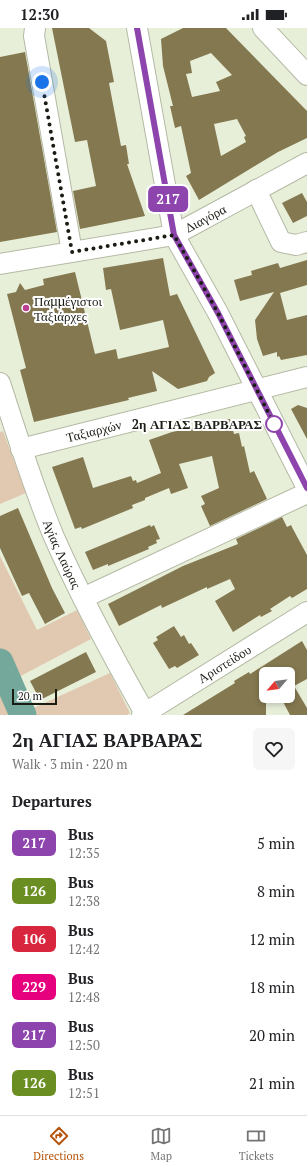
<!DOCTYPE html>
<meta charset="utf-8">
<style>
body{margin:0;font-family:"PT Serif",serif;background:#f6f6f6;color:#202124;height:100vh;display:flex;flex-direction:column;font-size:15px;white-space:nowrap}
*{box-sizing:border-box;margin:0}
p{font-size:13px;color:#757577}
.icon{flex:none;width:22px;height:22px;fill:none;stroke:currentColor;stroke-width:2;stroke-linecap:round;stroke-linejoin:round}
.map{position:relative;height:687px;overflow:hidden}
.details{display:flex;flex-direction:column;background:#fff;flex:1}
.details>*{flex:none}
.badge{padding:0 8px;border-radius:6px;font-size:14px;line-height:26px}
.needle{width:26px;rotate:242deg}
.tools{position:absolute;left:259px;top:639px;display:grid;gap:8px}
.tools a{display:grid;place-items:center;width:36px;height:36px;border-radius:6px;background:#fff;box-shadow:0 2px 6px #0003;font-size:20px}
.scale{position:absolute;left:12px;bottom:10px;width:45px;box-sizing:border-box;padding-left:4px;border:2px solid #1b1d15;border-top:0;font-size:11px;line-height:14px;white-space:nowrap;color:#1b1d15;-webkit-text-stroke:3px #fff;paint-order:stroke}
.you{position:absolute;width:20px;height:20px;margin:-10px;border:3px solid #fff;border-radius:50%;background:#1a73e8;box-shadow:0 0 0 6px #1a73e833}
.map>.badge{position:absolute;translate:-50% -50%;box-shadow:0 0 0 2px #fff}
h2{padding:0 12px;font-size:15px;line-height:36px}
.round{display:grid;place-items:center;flex:none;width:42px;height:42px;border-radius:6px;background:#f6f6f6}
.summary{display:flex;align-items:center;justify-content:space-between;height:68px;padding:0 12px}
h1{font-size:19px;font-weight:700;line-height:30px}
ul{padding:0;list-style:none}
li{display:flex;align-items:center;gap:12px;height:48px;padding:0 12px}
li div{flex:1}
li b{display:block;font-size:15px}
li em{font-style:normal}
li .badge{min-width:44px;font-weight:700;text-align:center}
.status{display:flex;justify-content:space-between;align-items:center;height:28px;padding:0 20px;background:#fff;direction:ltr}
.status svg{height:11px;fill:currentColor}
.tab-bar{display:flex;justify-content:space-around;align-items:center;height:56px;border-top:1px solid #e0e0e0;background:#fff;font-size:11px;color:#757577}
.tab-bar a{display:grid;justify-items:center;gap:2px}
.tab-bar .current{color:#b45309}
.map>svg:first-child{display:block}
</style>
<div class="status"><b>12:30</b><svg viewBox="0 0 49 12"><path d="M0 12V9h3v3zM5 12V6h3v6zM10 12V3h3v9zM15 12V0h3v12zM26 1h20v11H26zM47 4h2v5h-2z"/></svg></div>
<div class="map">
<svg width="307" height="687" viewBox="0 0 307 687">
<rect width="100%" height="100%" fill="#e8efd9"/>
<!-- green -->
<g fill="#e1c8b0">
<path d="M3 403 26 465 0 476V404Z"/>
<path d="M0 528 37 602 77 582 91 611 13 652 27 683 110 645 130 685 127 687H0Z"/>
</g>
<g fill="none" stroke-linecap="round" stroke-linejoin="round">
<!-- river -->
<path stroke="#74a89a" stroke-width="27" d="M0 634 23 687"/>
</g>
<!-- building -->
<g fill="#847850" fill-rule="evenodd">
<path d="M52 0H89L106 13 114 54 109 55 121 118 126 117 129 136H127L145 188 80 201 73 163 96 158 87 112 75 114Z"/>
<path d="M183 0H226L307 83V110L278 124 199 172 186 148 191 145 181 98 175 100 170 78H173L163 38 161 11ZM211 25 232 47 216 54 220 63 192 69 186 46 192 45 190 33ZM237 91 246 108 244 109 246 114 221 128 214 96Z"/>
<path d="M25 24 57 204 0 214V29Z"/>
<path d="M302 165 307 174V188L293 195 282 175Z"/>
<path d="M163 230 170 268 177 266 215 345 209 349 207 353 178 361 152 343 157 363 128 370 129 372 34 394 20 342 26 340 7 266 16 264 20 255 25 262 44 257 43 251 75 244 95 326 116 321 118 331 169 319 163 292 120 302 111 261 106 262 103 240Z"/>
<path d="M307 232V257L280 265 287 292 307 287V327L281 332 279 328 277 329V324L263 328 257 311 255 292 274 264 240 273 234 252 252 247 251 243 278 235 280 240Z"/>
<path d="M298 377 307 380V411L291 381Z"/>
<path d="M230 391 234 406 239 405 242 419 244 418 250 445 254 443 267 471 210 498 201 478 205 476 201 468 219 460 212 428 179 436 188 460 171 466 169 460 145 470V472L132 477 133 480 82 501 81 499 75 501 52 439 83 429 93 460 131 448 133 453 136 452 137 455 161 445 149 412 172 404 196 399V397Z"/>
<path d="M18 480 52 560 65 585 45 596 29 565 22 568 0 520V488Z"/>
<path d="M282 489 287 499 291 497 293 501 307 527V561L292 570 290 568 270 581 272 583 261 589 260 587 233 604 215 573 235 561 230 551 207 561V559L162 580 161 577 119 598 108 576 183 538 238 516 236 511Z"/>
<path d="M150 497 151 499 154 497 160 511 156 512 157 515 148 519 149 521 108 538V536L93 542 85 524Z"/>
<path d="M174 598 181 609 184 607 189 616 191 615 199 627 177 640 175 638 169 641 153 615 158 612 156 609Z"/>
<path d="M302 613 307 622V651L294 658 307 680V687H290L280 668H288V646H268L266 643V687H183L235 655 234 653 249 644 250 646Z"/>
<path d="M86 624 96 644 40 672 30 653Z"/>
</g>
<g fill="none" stroke-linecap="round" stroke-linejoin="round">
<defs>
<g id="minor">
<path d="M35 0 34 8 72 224"/>
<path d="M137 0 174 207 218 285 307 460"/>
<path d="M263 0 307 47"/>
<path d="M256 162 281 214 296 217 307 214"/>
<path id="s1" d="M0 236 174 207 307 135"/>
<path id="s2" d="M0 355C17 407 33 459 54 509 81 570 113 629 146 687"/>
<path id="s3" d="M21 421 307 349"/>
<path d="M83 570 307 465"/>
<path id="s4" d="M142 687 307 584"/>
</g>
</defs>
<!-- minor casing -->
<use href="#minor" stroke="#b4baa5" stroke-width="22"/>
<!-- minor -->
<use href="#minor" stroke="#fff" stroke-width="20"/>
</g>
<g fill="none" stroke-linecap="round" stroke-linejoin="round">
<defs>
<path id="line" d="M137 0 174 207 218 285 307 460"/>
</defs>
<!-- line casing -->
<use href="#line" stroke="#fff" stroke-width="9"/>
<!-- line -->
<use href="#line" stroke="#8e44ad" stroke-width="6"/>
<!-- walk -->
<path stroke="#1b1d15" stroke-width="4" stroke-dasharray="0 7.2" d="M42 54 72 224 174 207 218 285 274 396"/>
</g>
<!-- markers -->
<circle fill="#bb4092" stroke="#fff" stroke-width="1.5" cx="26" cy="280" r="4"/>
<circle fill="#fff" stroke="#8e44ad" stroke-width="2" cx="274" cy="396" r="8"/>
<g text-anchor="middle" stroke-width="4" stroke-linejoin="round" paint-order="stroke">
<!-- street labels -->
<g font-size="13" fill="#1b1d15" stroke="#fff">
<text dy="5" stroke="none"><textPath href="#s1" startOffset="212">Διαγόρα</textPath></text>
<text dy="5" stroke="none"><textPath href="#s3" startOffset="75">Ταξιαρχών</textPath></text>
<text dy="5" stroke="none"><textPath href="#s2" startOffset="182">Αγίας Λαύρας</textPath></text>
<text dy="5" stroke="none"><textPath href="#s4" startOffset="97">Αριστείδου</textPath></text>
</g>
<!-- poi labels -->
<g font-size="13" fill="#1b1d15" stroke="#fff" text-anchor="start">
<text x="34" y="278">Παμμέγιστοι<tspan x="34" dy="15">Ταξιάρχες</tspan></text>
</g>
<!-- stop labels -->
<g font-size="13" font-weight="bold" fill="#1b1d15" stroke="#fff" text-anchor="end">
<text x="262" y="401">2η ΑΓΙΑΣ ΒΑΡΒΑΡΑΣ</text>
</g>
</g>
</svg>
<div class="tools">
<a><svg class="needle" viewBox="-14 -14 28 28"><path d="M0-13l5 13h-10z" fill="#e53935"/><path d="M0 13l5-13h-10z" fill="#757577"/></svg></a>
</div>
<div class="scale">20 m</div>
<div class="you" style="left:42px;top:54px"></div>
<b class="badge" style="left:168px;top:171px;background:#8e44ad;color:#fff">217</b>
</div>
<section class="details">
<div class="summary"><div><h1>2η ΑΓΙΑΣ ΒΑΡΒΑΡΑΣ</h1><p>Walk · 3 min · 220 m</p></div><a class="round"><svg class="icon" aria-label="heart" viewBox="0 0 24 24"><path d="M12 20l-8-8c-3-5 5-10 8-4 3-6 11-1 8 4z"/></svg></a></div>
<h2>Departures</h2>
<ul>
<li><span class="badge" style="background:#8e44ad;color:#fff">217</span><div><b>Bus</b><p>12:35</p></div><em>5 min</em></li>
<li><span class="badge" style="background:#6b8e23;color:#fff">126</span><div><b>Bus</b><p>12:38</p></div><em>8 min</em></li>
<li><span class="badge" style="background:#d7263d;color:#fff">106</span><div><b>Bus</b><p>12:42</p></div><em>12 min</em></li>
<li><span class="badge" style="background:#e6007e;color:#fff">229</span><div><b>Bus</b><p>12:48</p></div><em>18 min</em></li>
<li><span class="badge" style="background:#8e44ad;color:#fff">217</span><div><b>Bus</b><p>12:50</p></div><em>20 min</em></li>
<li><span class="badge" style="background:#6b8e23;color:#fff">126</span><div><b>Bus</b><p>12:51</p></div><em>21 min</em></li>
</ul>
</section>
<nav class="tab-bar">
<a class="current"><svg class="icon" aria-label="directions" viewBox="0 0 24 24"><path d="M12 3l9 9-9 9-9-9zM9 14v-3h6M13 9l2 2-2 2"/></svg>Directions</a>
<a><svg class="icon" aria-label="map" viewBox="0 0 24 24"><path d="M3 6l6-2 6 2 6-2v14l-6 2-6-2-6 2zM9 4v14M15 6v14"/></svg>Map</a>
<a><svg class="icon" aria-label="tickets" viewBox="0 0 24 24"><path d="M3 7h18v10H3zM15 7v10"/></svg>Tickets</a>
</nav>
